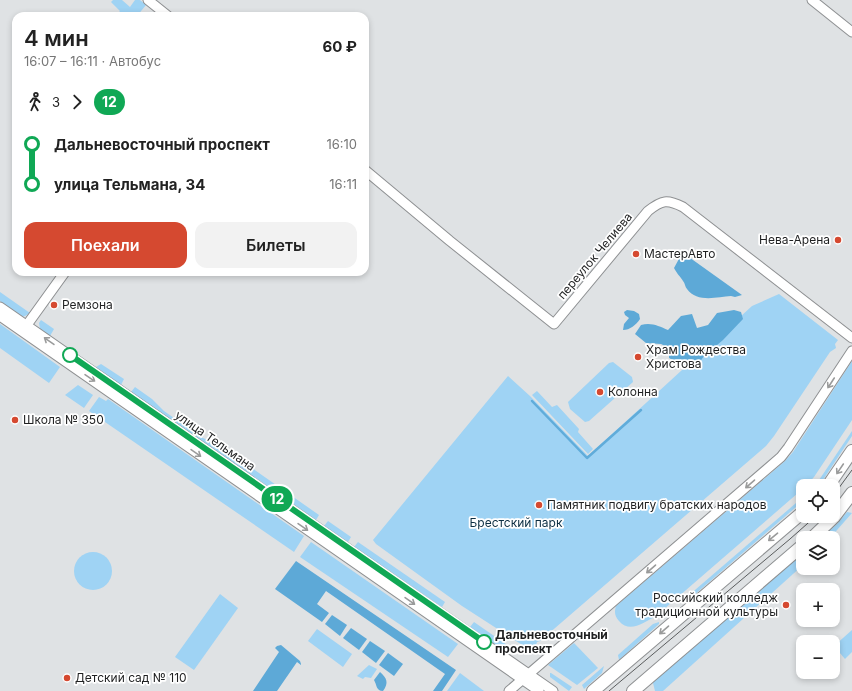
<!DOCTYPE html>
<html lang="ru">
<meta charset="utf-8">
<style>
body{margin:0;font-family:Inter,sans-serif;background:#f2f2f2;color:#222;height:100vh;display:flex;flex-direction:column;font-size:15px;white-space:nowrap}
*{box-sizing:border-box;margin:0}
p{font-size:13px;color:#767676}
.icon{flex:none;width:22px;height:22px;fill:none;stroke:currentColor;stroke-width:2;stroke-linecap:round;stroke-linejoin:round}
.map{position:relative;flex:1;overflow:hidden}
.drawer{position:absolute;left:12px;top:12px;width:357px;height:264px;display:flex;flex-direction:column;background:#fff;border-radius:12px;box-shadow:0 2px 6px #0003}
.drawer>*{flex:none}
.badge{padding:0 8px;border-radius:13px;font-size:14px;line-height:26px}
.tools{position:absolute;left:796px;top:479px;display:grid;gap:8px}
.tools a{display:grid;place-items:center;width:44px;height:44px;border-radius:8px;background:#fff;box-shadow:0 2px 6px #0003;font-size:20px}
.map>.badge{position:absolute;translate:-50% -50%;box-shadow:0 0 0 2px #fff}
.legs{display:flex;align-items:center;gap:6px;height:44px;padding:0 12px;font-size:13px}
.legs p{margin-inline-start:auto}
.head{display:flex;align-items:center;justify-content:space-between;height:68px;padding:0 12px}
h1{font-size:22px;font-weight:600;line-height:30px}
.primary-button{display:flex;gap:8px;margin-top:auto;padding:8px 12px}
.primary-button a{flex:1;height:46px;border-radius:12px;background:#d54930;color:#fff;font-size:16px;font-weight:600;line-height:46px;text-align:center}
.primary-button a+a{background:#f2f2f2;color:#222}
ul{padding:0 12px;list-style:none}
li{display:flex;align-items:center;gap:14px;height:40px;font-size:15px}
li i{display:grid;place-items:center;width:6px;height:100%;margin:0 5px;background:currentColor}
li i::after{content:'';width:10px;height:10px;margin:-5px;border:3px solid;border-radius:50%;background:#fff}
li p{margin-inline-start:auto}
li:first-child i{background:linear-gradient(#0000 50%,currentColor 0)}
li:last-child i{background:linear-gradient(currentColor 50%,#0000 0)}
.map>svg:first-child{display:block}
</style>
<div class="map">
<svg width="852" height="691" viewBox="0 0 852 691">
<rect width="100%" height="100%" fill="#dfe2e4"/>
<!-- green -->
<g fill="#9fd3f4">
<path d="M113 0H122L130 7 135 0H140L146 5 137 16H116L120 11 111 2Z"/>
<path d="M0 292 30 313 25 316 22 317 0 301Z"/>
<path d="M779 294 838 340 835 344 836 348 830 352 774 436 766 446 540 641 537 642 536 645 530 650 462 606 376 544 373 540 508 376 530 396 588 456 752 306Z"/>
<path d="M41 320 54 329 50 336 40 329 39 323Z"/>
<path d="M0 324 60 367 49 383 0 348Z"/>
<path d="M852 361V420L814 477 806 486H803V489L798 493 656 616C644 622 630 634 619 621 615 616 614 613 616 606L785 461 793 452Z"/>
<path d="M613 362 632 377 633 382 589 421 585 422 570 409 568 402 609 363Z"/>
<path d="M101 364 124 379 121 385 96 367Z"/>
<path d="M78 385 93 395 84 408 65 395Z"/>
<path d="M135 387 152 399 164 411 201 437 222 447 319 515 316 520 131 392Z"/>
<path d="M537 391 552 407 557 405 579 429 578 432 593 449 588 454 532 395Z"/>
<path d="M99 397 106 401 108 399 304 536 294 552 89 411Z"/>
<path d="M852 431V436L821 483 818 486H815Z"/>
<path d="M803 497V501L693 596H688Z"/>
<path d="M847 512 852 513 830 538H821L838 523Z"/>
<path d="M328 521 351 537 348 542 324 526Z"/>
<path d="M311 542 458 644 448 657 300 557Z"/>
<path d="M358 542 445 602 442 607 354 547Z"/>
<circle cx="93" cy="571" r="19"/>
<path d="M803 553V565L663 691H655L653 683 654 681Z"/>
<path d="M220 594 238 608 194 670 175 657Z"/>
<path d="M474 622 510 647 506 652 470 627Z"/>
<path d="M659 622V624L619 660 618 655 653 624Z"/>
<path d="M317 629 352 654 343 667 308 641Z"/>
<path d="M852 630V652L845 659 834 646Z"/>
<path d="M574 643 598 668 577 685 548 665Z"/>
<path d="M369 665 377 669 371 678 365 677 363 679 357 676Z"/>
<path d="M604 666 602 673 584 689 582 685Z"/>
<path d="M460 673 484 691H447Z"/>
<path d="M550 673H551L572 687 569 691 550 677Z"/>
</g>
<!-- forest -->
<g fill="#5da9d7">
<path d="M686 255 742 295 735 297 731 296C717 297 697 303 687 289 685 287 685 283 683 281 680 276 677 274 674 268L680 257Z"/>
<path d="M627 310 634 311 639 314 640 319C636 325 630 330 623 330L624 324 629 318 625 315 624 312Z"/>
<path d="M734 310 741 312 743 319 723 340 704 356 699 363 691 366 680 364 669 358V348L661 344 646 343 635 334 641 325C651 322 659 326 668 330L681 316 692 314 697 328 708 325 717 313Z"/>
<path d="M296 561 456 670 442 691H433L445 674 326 591 317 604 329 613 322 622 275 589Z"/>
<path d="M332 615 347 625 340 636 325 624Z"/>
<path d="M351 628 367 639 359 650 343 638Z"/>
<path d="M370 641 385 651 376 663 362 652Z"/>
<path d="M281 645 300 661 301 664V665L297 662 277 691H253L279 652 275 648 277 646Z"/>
<path d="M388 653 403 664 394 676 379 665Z"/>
<path d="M380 672C387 678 389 683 383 691 376 691 377 685 374 680Z"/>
</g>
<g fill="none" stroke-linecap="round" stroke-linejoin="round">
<!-- stream -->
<path stroke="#60acda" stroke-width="2.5" d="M532 401 587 458 641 410"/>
<defs>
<g id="minor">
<path d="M148 0 168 16"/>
<path d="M812 0 852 32"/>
<path d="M365 170 450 241 554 324 648 211C662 200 667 199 683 207L852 338"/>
<path d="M0 307 553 691"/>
<path d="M0 316 539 691"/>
<path d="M24 329 65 272"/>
<path d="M509 691 781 457 788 448 852 351"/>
</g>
<g id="major">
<path d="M828 486 852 451"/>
<path d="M812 538 834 517 852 493"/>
<path d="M593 691 803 512"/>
<path d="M633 691 803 545"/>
</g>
</defs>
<!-- minor casing -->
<use href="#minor" stroke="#8e9092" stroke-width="11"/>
<!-- major casing -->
<use href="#major" stroke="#8e9092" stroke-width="14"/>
<!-- minor -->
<use href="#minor" stroke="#fff" stroke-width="9"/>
<!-- major -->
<use href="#major" stroke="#fff" stroke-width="12"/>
<!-- tram -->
<g stroke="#5a5c5d" stroke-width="1">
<path d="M833 496 852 470"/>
<path d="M609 691 790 539 816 516"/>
</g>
</g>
<!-- one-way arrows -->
<defs><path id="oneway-shaft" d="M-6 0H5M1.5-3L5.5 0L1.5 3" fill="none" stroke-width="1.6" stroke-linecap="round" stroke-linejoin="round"/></defs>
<g stroke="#9a9b9b">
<use href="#oneway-shaft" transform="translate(49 341) rotate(-145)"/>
<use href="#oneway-shaft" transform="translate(90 378) rotate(34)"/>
<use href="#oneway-shaft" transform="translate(831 383) rotate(123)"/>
<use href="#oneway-shaft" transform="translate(196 453) rotate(35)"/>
<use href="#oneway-shaft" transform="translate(840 469) rotate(124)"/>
<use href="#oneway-shaft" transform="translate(750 484) rotate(139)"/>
<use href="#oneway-shaft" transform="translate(303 527) rotate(35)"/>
<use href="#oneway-shaft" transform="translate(773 537) rotate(140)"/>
<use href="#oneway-shaft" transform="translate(651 569) rotate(139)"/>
<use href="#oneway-shaft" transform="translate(410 601) rotate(35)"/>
<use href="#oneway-shaft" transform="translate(664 630) rotate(139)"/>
</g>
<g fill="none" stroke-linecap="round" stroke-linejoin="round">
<defs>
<path id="line-1" d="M70 355 484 642"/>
</defs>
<!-- line-1 casing -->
<use href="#line-1" stroke="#fff" stroke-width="9"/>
<!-- line-1 -->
<use href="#line-1" stroke="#10a855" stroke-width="6"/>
</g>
<!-- markers -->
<g fill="#d54930" stroke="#fff" stroke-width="1.5">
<circle cx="838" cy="240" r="4"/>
<circle cx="636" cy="254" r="4"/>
<circle cx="54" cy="305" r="4"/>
<circle cx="638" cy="357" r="4"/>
<circle cx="600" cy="392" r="4"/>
<circle cx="15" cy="420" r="4"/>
<circle cx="539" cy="505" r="4"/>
<circle cx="786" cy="605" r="4"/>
<circle cx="67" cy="678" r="4"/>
</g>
<g fill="#fff" stroke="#10a855" stroke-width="2">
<circle cx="70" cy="355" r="7"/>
<circle cx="484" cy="642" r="7"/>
</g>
<g text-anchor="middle" stroke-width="3.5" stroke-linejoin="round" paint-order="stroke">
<!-- poi labels -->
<g font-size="12" fill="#1f2021" stroke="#fff" text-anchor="start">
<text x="830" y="244" text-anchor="end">Нева-Арена</text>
<text x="644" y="258">МастерАвто</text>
<text x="62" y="309">Ремзона</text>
<text x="646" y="354">Храм Рождества<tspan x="646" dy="14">Христова</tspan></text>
<text x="608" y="396">Колонна</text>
<text x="23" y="424">Школа № 350</text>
<text x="547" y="509">Памятник подвигу братских народов</text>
<text x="778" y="602" text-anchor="end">Российский колледж<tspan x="778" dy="14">традиционной культуры</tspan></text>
<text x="75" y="682">Детский сад № 110</text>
</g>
<!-- street labels -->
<g font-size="12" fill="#1f2021" stroke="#fff">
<text transform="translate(595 256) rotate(-50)" y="4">переулок Челиева</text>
<text transform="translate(215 441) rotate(35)" y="4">улица Тельмана</text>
</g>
<!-- park labels -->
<g font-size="12" fill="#0d2f43" stroke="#fff">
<text x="516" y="527">Брестский парк</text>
</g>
<!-- stop labels -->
<g font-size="12" font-weight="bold" fill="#1f2021" stroke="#fff" text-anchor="start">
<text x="495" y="639">Дальневосточный<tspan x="495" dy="14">проспект</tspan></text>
</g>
</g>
</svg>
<div class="tools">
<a><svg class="icon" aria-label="locate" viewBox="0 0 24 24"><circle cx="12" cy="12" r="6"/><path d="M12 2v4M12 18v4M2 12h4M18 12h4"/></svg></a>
<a><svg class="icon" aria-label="layers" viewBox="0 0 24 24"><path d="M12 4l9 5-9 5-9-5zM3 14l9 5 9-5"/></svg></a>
<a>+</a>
<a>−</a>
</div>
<b class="badge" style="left:277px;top:499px;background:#10a855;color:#fff">12</b>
<section class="drawer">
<div class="head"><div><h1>4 мин</h1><p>16:07 – 16:11 · Автобус</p></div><b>60 ₽</b></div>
<div class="legs"><svg class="icon" aria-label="walk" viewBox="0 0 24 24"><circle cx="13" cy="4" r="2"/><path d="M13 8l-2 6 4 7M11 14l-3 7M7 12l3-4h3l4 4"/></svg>3<svg class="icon" aria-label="forward" viewBox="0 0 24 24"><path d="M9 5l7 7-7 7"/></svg><b class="badge" style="background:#10a855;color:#fff">12</b></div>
<ul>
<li><i style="color:#10a855"></i><b>Дальневосточный проспект</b><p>16:10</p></li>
<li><i style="color:#10a855"></i><b>улица Тельмана, 34</b><p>16:11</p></li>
</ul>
<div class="primary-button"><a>Поехали</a><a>Билеты</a></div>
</section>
</div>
